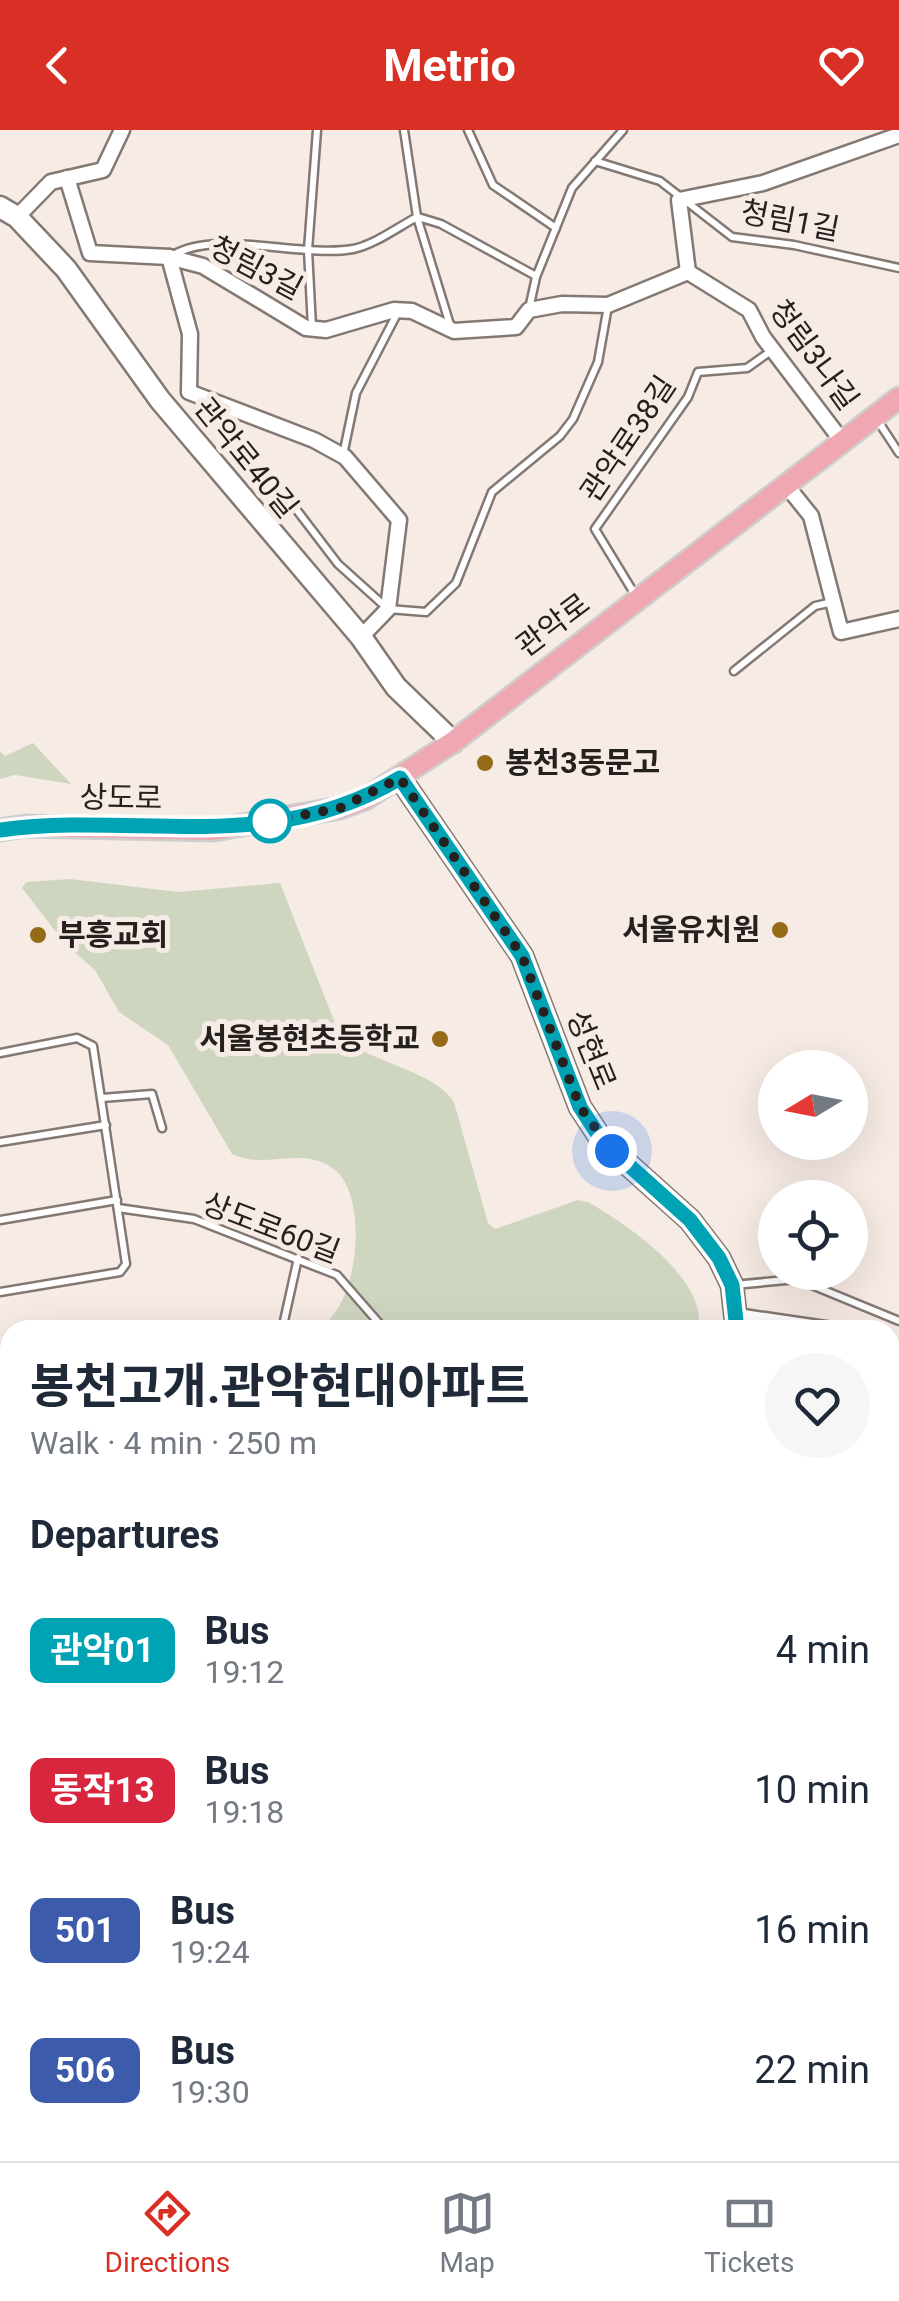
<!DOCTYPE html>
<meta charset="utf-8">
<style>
body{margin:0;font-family:Roboto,"Noto Sans KR",sans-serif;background:#f6f6f7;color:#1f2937;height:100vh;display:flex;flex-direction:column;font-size:38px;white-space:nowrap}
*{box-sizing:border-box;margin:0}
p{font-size:32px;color:#747a83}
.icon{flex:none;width:55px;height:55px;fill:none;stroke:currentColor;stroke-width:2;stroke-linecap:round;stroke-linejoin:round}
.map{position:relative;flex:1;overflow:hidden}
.details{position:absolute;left:0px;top:1190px;width:900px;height:842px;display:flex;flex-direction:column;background:#fff;border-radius:30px 30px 0 0;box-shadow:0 10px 40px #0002}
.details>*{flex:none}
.badge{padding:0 20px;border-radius:15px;font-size:35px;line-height:65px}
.needle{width:65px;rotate:260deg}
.fabs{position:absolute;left:758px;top:920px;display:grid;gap:20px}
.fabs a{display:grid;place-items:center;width:110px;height:110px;border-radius:50%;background:#fff;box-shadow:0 10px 40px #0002;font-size:50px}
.you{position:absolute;width:50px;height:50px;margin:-25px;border:8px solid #fff;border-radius:50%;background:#1a73e8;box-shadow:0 0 0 15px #1a73e833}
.map>.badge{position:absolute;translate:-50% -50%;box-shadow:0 0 0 5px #fff}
h2{padding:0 30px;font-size:38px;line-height:90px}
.round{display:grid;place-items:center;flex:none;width:105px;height:105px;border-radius:52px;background:#f6f6f7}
.summary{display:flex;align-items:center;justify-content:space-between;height:170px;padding:0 30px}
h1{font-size:48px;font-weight:700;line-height:75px}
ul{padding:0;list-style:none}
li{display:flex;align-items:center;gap:30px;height:140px;padding:0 30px}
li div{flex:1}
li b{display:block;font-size:38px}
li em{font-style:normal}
li .badge{min-width:110px;font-weight:700;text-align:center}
header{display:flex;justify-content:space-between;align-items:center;height:130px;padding:0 30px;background:#d93025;color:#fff;font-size:45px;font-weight:700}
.dock{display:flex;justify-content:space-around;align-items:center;height:140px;border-top:2px solid #e0e1e3;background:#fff;font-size:28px;color:#747a83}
.dock a{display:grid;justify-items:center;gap:5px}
.dock .current{color:#d93025}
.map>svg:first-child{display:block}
</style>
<header><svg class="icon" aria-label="back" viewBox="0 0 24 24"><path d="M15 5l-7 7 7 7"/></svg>Metrio<svg class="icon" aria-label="heart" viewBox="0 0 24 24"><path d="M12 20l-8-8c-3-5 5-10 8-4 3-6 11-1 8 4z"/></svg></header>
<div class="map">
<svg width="899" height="2031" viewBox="0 0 899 2031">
<rect width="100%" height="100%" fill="#f7ebe5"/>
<!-- green -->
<g fill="#cfd6c0">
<path d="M33 613 71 654 15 645 0 649V621L5 626Z"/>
<path d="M70 749 178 762 280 753 340 906C372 934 434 940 454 972L488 1093 495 1099 578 1070 588 1072C625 1093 709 1149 698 1200H311C358 1191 371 1069 335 1040 303 1014 265 1041 232 1024L168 915 119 882 95 840 66 815 22 758 26 752Z"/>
<path d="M0 1433H10V2022L180 2023 178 2031H0Z"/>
</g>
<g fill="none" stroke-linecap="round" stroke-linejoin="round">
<defs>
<g id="lane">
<path d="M404 0 417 87 451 198"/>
<path d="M468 0 493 55 556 98"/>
<path d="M595 31 660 51 732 107 794 115 899 138"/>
<path d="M418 87 441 94 536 146"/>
<path d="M173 125C217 99 301 128 353 119 374 115 398 97 417 87"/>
<path d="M529 179 536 147 572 58 623 0"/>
<path d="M312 197 308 120 317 0"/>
<path d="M878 291 899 323"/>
<path d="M343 325 356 263 399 180"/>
<path d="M270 345 338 434 388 479 426 482 456 453 492 362 560 306 573 289 598 232 608 176"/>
<path d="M637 468 595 399 688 267 698 242 747 238 771 221"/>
<path d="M734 541 815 476 833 472"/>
<path d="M0 923 77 908 93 916 126 1134 120 1142 0 1162"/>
<path d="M102 968 152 964 162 998"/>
<path d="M0 1012 106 995"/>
<path d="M118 1078 194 1089 337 1145 385 1200"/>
<path d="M0 1090 117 1070"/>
<path d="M734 1155 797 1149 899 1191"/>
<path d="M282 1200 298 1128"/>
</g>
<g id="street">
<path d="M67 48 90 123 169 127 203 136 306 198 326 200 394 180 412 181 454 201 516 197 529 180 562 174 608 175 688 142"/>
<path d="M17 87 51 52 103 40 122 0"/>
<path d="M169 127 190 204 189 262 314 310 345 327 399 390 388 479 361 507"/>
<path d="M688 142 679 70 763 53 899 5"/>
<path d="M688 142 749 180 763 207 842 311"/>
<path d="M786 355 811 386 841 502 899 489"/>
<path d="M737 1186 832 1200"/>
<path d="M890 1226 899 1230"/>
</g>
<g id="secondary">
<path d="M0 77 17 87 66 139 160 270 361 507 396 557 453 612"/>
<path d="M400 648 522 826 580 977 603 1012 690 1090 719 1128 732 1155 737 1200"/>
<path d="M347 2031 348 2022"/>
</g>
<path id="primary" d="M0 700 26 696 214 700 340 678 365 669 453 612 899 268"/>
</defs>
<!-- lane casing -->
<use href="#lane" stroke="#847873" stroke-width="11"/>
<!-- street casing -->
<use href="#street" stroke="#847873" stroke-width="19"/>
<!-- secondary casing -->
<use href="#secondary" stroke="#847873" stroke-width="25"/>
<!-- primary casing -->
<use href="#primary" stroke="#cfcece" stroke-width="25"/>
<!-- lane -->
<use href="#lane" stroke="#fff" stroke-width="6"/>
<!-- street -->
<use href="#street" stroke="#fff" stroke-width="14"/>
<!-- secondary -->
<use href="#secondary" stroke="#fff" stroke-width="20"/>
<!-- primary -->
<use href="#primary" stroke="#efa7b2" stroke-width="20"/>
</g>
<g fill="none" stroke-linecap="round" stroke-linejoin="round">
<defs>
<path id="line" d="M0 700C138 681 269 727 400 648L522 826 580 977 603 1012 690 1090 719 1128 732 1155 737 1200"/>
</defs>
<!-- line casing -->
<use href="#line" stroke="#fff" stroke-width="22"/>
<!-- line -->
<use href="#line" stroke="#00a3b4" stroke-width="15"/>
<!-- walk -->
<path stroke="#25211f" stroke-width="10" stroke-dasharray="0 18" d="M270 691 340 678 400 648 522 826 580 977 612 1021"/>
</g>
<!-- markers -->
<g fill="#956b17" stroke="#f7ebe5" stroke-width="4">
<circle cx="485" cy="633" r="10"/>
<circle cx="780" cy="800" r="10"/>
<circle cx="38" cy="805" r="10"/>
<circle cx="440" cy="909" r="10"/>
</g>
<circle fill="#fff" stroke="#00a3b4" stroke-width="5" cx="270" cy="691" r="20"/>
<g text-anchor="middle" stroke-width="10" stroke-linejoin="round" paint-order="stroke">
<!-- street labels -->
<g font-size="30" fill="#25211f" stroke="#f7ebe5">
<text transform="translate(790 91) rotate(11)" y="10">청림1길</text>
<text transform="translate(256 138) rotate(28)" y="10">청림3길</text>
<text transform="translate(814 225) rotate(54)" y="10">청림3나길</text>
<text transform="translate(628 309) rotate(-56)" y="10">관악로38길</text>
<text transform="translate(246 328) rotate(51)" y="10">관악로40길</text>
<text transform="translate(553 495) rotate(-37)" y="10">관악로</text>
<text transform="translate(121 668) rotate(1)" y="10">상도로</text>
<text transform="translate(591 920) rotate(68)" y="10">성현로</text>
<text transform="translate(271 1098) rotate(21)" y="10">상도로60길</text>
</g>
<!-- poi labels -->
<g font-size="30" font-weight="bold" fill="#25211f" stroke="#f7ebe5" text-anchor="start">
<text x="505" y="643">봉천3동문고</text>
<text x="760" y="810" text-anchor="end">서울유치원</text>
<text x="58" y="815">부흥교회</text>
<text x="420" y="919" text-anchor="end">서울봉현초등학교</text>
</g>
</g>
</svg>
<div class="fabs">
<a><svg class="needle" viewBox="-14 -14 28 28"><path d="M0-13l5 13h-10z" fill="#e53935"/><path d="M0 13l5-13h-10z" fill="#747a83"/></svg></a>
<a><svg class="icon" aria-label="locate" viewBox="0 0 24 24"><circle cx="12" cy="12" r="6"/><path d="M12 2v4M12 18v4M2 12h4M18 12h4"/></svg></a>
</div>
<div class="you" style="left:612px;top:1021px"></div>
<section class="details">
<div class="summary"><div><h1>봉천고개.관악현대아파트</h1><p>Walk · 4 min · 250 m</p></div><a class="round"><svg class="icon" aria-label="heart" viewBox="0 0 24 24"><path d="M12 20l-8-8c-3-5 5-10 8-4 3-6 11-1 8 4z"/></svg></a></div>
<h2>Departures</h2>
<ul>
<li><span class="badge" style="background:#00a3b4;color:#fff">관악01</span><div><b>Bus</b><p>19:12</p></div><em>4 min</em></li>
<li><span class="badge" style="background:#d7263d;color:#fff">동작13</span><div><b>Bus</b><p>19:18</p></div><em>10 min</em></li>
<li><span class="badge" style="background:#3d5bab;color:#fff">501</span><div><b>Bus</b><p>19:24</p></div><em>16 min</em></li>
<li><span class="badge" style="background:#3d5bab;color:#fff">506</span><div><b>Bus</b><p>19:30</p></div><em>22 min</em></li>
</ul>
</section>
</div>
<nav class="dock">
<a class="current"><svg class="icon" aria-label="directions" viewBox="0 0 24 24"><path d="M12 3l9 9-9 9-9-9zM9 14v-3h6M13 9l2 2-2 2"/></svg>Directions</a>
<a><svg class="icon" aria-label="map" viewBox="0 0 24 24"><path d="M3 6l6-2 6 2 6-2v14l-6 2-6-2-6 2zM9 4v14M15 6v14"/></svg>Map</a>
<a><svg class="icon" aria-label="tickets" viewBox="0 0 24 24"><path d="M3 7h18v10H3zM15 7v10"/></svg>Tickets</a>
</nav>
